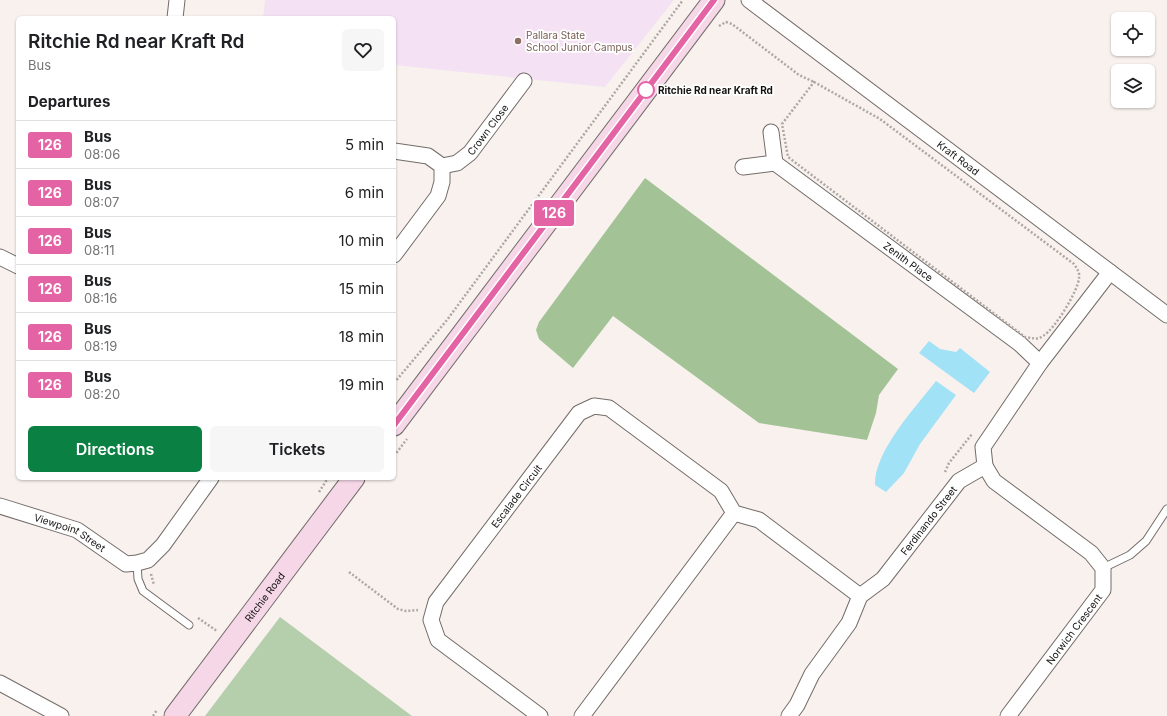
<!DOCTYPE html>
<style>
body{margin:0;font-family:Inter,sans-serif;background:#f6f6f6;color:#202124;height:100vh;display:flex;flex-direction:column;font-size:15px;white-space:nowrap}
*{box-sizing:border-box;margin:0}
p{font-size:13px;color:#757577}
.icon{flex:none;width:22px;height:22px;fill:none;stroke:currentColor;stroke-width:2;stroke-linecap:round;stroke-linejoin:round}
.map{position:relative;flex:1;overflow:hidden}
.side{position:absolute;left:16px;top:16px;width:380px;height:464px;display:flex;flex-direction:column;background:#fff;border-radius:6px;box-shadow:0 1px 3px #0004}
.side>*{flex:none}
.badge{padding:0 8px;border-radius:3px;font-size:14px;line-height:26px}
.tools{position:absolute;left:1111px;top:12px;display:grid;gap:8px}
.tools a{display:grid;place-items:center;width:44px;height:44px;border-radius:6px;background:#fff;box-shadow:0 1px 3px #0004;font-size:20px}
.map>.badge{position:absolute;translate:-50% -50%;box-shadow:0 0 0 2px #fff}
h2{padding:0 12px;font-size:15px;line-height:36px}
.round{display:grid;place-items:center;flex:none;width:42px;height:42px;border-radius:6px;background:#f6f6f6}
.head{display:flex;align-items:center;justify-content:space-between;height:68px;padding:0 12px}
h1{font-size:19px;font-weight:600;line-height:30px}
.cta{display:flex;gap:8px;margin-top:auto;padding:8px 12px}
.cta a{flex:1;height:46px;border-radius:6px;background:#0b8043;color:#fff;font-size:16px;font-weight:600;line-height:46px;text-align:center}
.cta a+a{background:#f6f6f6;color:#202124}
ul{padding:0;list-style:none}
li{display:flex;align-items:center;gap:12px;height:48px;padding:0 12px;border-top:1px solid #e0e0e0}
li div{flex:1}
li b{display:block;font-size:15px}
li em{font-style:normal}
li .badge{min-width:44px;font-weight:700;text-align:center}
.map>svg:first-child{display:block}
</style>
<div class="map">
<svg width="1167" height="716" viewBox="0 0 1167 716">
<rect width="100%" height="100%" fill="#f8f1ed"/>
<!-- commercial -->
<path fill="#f4e2f4" d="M265 0H674L605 87 394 65V18H263Z"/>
<!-- green -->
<path fill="#b5cfac" d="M280 617 412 716H205Z"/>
<!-- forest -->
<path fill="#a3c397" d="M645 178 898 369 879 395 876 413 867 440 759 423 613 316 573 368 539 339 536 330 539 322Z"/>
<!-- water -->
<g fill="#a2e2f7">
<path d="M929 341 940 349 956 352 960 348 990 372 974 393 919 353Z"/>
<path d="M936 381 956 395 920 444 904 473 886 492 875 485C874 451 916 407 936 381Z"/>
</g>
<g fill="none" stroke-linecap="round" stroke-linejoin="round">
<defs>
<g id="lane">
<path d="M137 563 138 579 143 591 189 625"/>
<path d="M1103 568 1130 555 1146 541 1167 509"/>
</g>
<g id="street">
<path id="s1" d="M749 0 1167 315"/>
<path d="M175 18 177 0"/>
<path d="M771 132 775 163"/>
<path d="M394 151 428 156 442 166V182L438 196 394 255"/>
<path id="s2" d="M442 166 457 163 470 153 524 81"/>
<path id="s3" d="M743 167 775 163 1020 344 1040 363"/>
<path d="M0 257 18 266"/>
<path d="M985 466 994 481 1091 553 1103 568V590L1008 716"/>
<path id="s4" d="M0 506 77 530 126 564 137 563 148 560 163 545 211 478"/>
<path d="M0 683 61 716"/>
<path id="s5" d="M540 716 438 640 431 620 436 602 579 413 594 406 609 408 721 491 734 513 759 520 860 596"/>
<path d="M582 716 734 513"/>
<path id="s6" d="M789 716 797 705 812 674 849 623 860 596 883 579 959 481 985 466 983 447 1040 363 1110 272"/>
</g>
<g id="secondary">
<path d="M394 425 714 0"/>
<path id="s7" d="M175 716 354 478"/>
</g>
</defs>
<!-- lane casing -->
<use href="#lane" stroke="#736c69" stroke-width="9"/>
<!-- street casing -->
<use href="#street" stroke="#736c69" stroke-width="17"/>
<!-- secondary casing -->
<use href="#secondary" stroke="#736c69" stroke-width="23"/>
<!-- path -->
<g stroke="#ada7a4" stroke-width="2.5" stroke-dasharray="2 2" stroke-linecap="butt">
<path d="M719 26 726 22 732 24 799 75 814 82"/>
<path d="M814 82 880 119 1074 264C1077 269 1080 272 1079 278 1078 291 1055 329 1043 336 1037 340 1032 338 1025 337L788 157 782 124Z"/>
<path d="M394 383 447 320 683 0"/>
<path d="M394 456 407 439"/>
<path d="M945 472 949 463 972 434"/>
<path d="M319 492 328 478"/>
<path d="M349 572 398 609 406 611 418 610"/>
<path d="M151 574 154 585"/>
<path d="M198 618 217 631"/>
<path d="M153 716 157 710"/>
</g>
<!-- lane -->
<use href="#lane" stroke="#fff" stroke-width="7"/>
<!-- street -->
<use href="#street" stroke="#fff" stroke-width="15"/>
<!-- secondary -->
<use href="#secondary" stroke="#f5d7e8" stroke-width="21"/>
</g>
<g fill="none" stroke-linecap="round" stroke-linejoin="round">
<defs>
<path id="line" d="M394 425 714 0"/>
</defs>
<!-- line casing -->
<use href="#line" stroke="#fff" stroke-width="9"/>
<!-- line -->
<use href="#line" stroke="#e463a4" stroke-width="6"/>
</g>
<!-- markers -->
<circle fill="#8d6e63" stroke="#fff" stroke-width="1.5" cx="518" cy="41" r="4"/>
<circle fill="#fff" stroke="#e463a4" stroke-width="2" cx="646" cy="90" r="8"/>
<g text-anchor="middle" stroke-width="3.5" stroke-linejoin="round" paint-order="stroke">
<!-- education labels -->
<g font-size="10" fill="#785e54" stroke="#fff" text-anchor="start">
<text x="526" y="39">Pallara State<tspan x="526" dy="12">School Junior Campus</tspan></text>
</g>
<!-- stop labels -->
<g font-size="10" font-weight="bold" fill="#151312" stroke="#fff" text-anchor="start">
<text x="658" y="94">Ritchie Rd near Kraft Rd</text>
</g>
<!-- street labels -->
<g font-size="10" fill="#151312" stroke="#fff">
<text dy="4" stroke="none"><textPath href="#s2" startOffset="61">Crown Close</textPath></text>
<text dy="4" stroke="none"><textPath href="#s1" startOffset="262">Kraft Road</textPath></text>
<text dy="4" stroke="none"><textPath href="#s3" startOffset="198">Zenith Place</textPath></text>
<text dy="4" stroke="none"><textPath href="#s5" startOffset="300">Escalade Circuit</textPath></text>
<text dy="4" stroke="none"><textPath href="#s6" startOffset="243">Ferdinando Street</textPath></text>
<text dy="4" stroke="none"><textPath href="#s4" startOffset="75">Viewpoint Street</textPath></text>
<text dy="4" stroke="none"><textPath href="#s7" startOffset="149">Ritchie Road</textPath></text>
<text transform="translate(1074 629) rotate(-53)" y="4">Norwich Crescent</text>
</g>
</g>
</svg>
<div class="tools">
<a><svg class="icon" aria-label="locate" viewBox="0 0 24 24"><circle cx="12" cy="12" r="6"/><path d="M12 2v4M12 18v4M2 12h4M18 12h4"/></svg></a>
<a><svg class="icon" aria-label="layers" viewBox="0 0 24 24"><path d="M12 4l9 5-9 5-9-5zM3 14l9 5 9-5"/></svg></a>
</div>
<b class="badge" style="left:554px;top:213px;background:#e463a4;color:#fff">126</b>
<section class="side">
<div class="head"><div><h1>Ritchie Rd near Kraft Rd</h1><p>Bus</p></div><a class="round"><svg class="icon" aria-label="heart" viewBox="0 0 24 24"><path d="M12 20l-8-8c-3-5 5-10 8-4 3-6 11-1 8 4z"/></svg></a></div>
<h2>Departures</h2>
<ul>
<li><span class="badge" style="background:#e463a4;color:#fff">126</span><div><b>Bus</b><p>08:06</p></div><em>5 min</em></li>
<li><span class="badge" style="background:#e463a4;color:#fff">126</span><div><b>Bus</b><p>08:07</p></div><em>6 min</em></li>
<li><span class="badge" style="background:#e463a4;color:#fff">126</span><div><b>Bus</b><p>08:11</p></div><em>10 min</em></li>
<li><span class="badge" style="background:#e463a4;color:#fff">126</span><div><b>Bus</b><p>08:16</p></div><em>15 min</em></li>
<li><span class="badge" style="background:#e463a4;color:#fff">126</span><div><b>Bus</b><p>08:19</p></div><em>18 min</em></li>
<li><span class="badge" style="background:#e463a4;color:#fff">126</span><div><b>Bus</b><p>08:20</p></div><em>19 min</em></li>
</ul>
<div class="cta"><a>Directions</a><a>Tickets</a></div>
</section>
</div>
